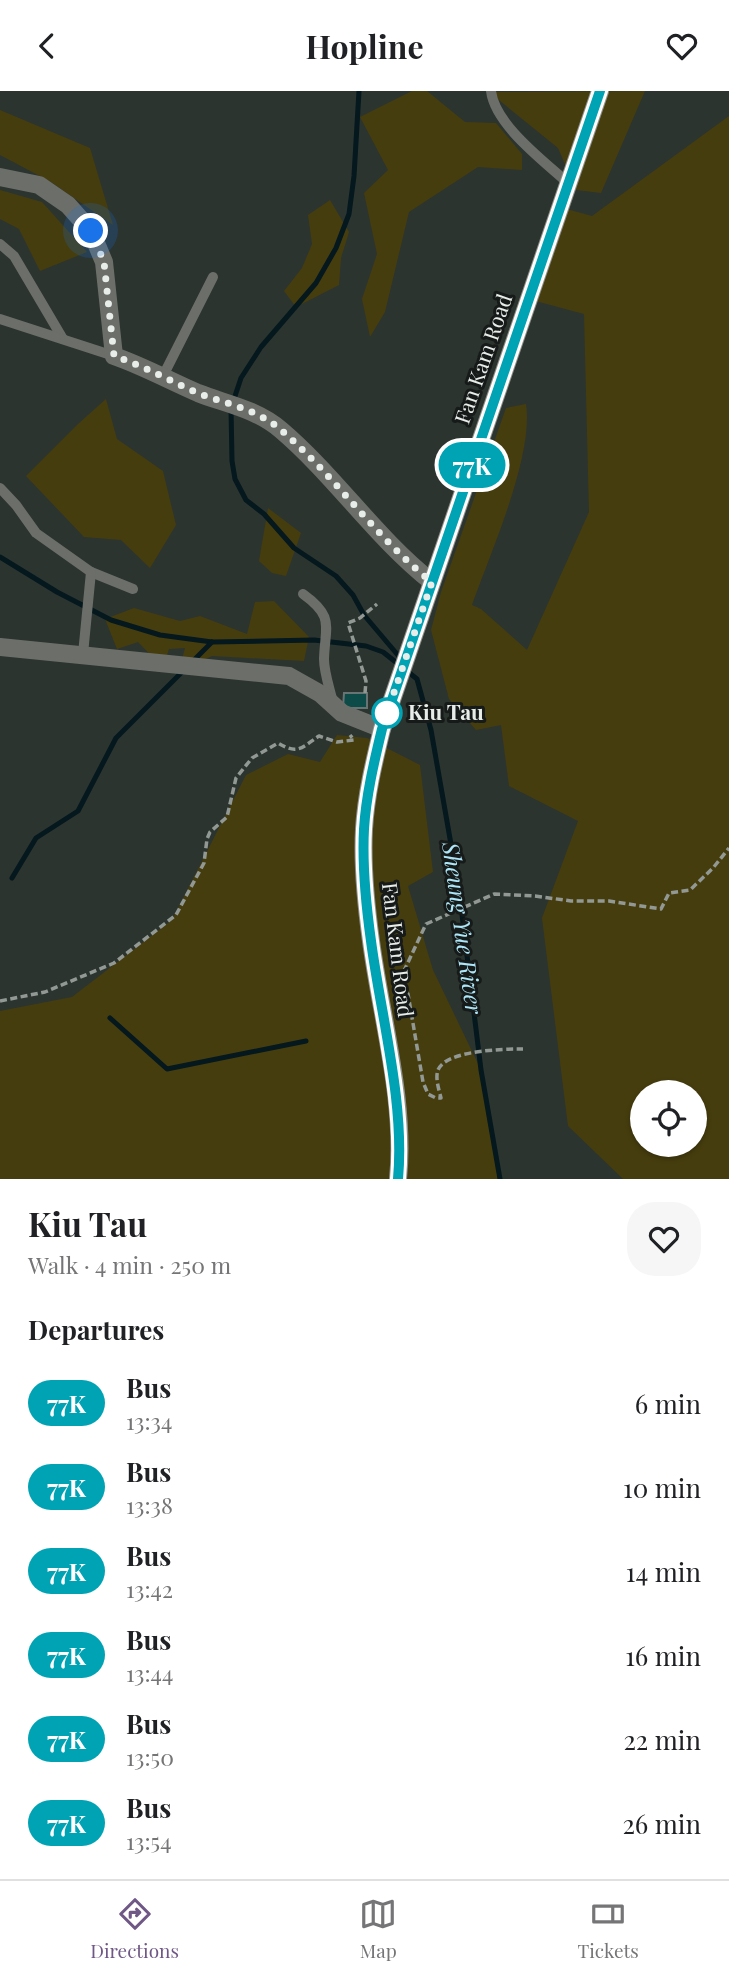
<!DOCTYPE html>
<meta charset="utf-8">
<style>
body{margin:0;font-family:"Playfair Display",serif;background:#f6f6f6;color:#202124;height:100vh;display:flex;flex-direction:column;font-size:26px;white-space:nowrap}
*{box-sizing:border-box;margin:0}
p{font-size:23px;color:#757577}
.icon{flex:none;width:38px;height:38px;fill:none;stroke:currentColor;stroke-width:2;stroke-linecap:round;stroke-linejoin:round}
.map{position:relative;height:1088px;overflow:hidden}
.panel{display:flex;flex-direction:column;background:#fff;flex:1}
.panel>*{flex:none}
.badge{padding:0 14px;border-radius:23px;font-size:24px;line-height:46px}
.tools{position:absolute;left:630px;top:989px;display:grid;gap:14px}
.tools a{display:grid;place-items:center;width:77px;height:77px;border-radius:50%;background:#fff;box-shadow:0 2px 5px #0004;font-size:35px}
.you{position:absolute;width:35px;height:35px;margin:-18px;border:5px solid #fff;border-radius:50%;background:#1a73e8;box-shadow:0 0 0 10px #1a73e833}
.map>.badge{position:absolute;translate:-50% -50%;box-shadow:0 0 0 4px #fff}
h2{padding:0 28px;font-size:26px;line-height:63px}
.round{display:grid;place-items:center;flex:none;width:74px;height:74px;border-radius:28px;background:#f6f6f6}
.summary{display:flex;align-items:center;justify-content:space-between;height:119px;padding:0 28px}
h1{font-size:33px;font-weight:700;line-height:52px}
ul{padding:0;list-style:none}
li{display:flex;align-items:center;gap:21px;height:84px;padding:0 28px}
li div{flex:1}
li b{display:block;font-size:26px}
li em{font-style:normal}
li .badge{min-width:77px;font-weight:700;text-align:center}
header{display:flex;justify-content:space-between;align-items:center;height:91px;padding:0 28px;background:#fff;font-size:32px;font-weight:700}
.tab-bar{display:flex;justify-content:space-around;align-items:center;height:98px;border-top:2px solid #e0e0e0;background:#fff;font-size:19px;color:#757577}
.tab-bar a{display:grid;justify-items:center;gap:4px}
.tab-bar .active{color:#705886}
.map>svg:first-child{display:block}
</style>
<header><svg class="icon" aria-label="back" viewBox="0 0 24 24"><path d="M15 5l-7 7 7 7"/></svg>Hopline<svg class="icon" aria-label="heart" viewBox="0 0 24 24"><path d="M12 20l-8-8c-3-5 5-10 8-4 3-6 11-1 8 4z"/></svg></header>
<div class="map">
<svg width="729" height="1088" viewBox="0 0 729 1088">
<rect width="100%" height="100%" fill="#2b342f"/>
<!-- green -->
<g fill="#463d0e" fill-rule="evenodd">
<path d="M412 0H427L465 31 496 32 522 63V79L478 76 409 121 385 221 370 246 362 208 377 163 364 102 388 79 360 26Z"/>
<path d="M645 0 601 102 576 99 558 57 489 1Z"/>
<path d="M0 19 90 57 113 134 51 91 0 64Z"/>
<path d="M729 25V1088H623L568 1035 542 827 578 730 509 695 501 634 476 639 449 608 431 539 441 501 506 317 526 313C534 365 490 463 472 514L481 518 527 559 589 421 584 223 532 209 563 117 592 125ZM642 1001H695V1054H642Z"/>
<path d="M0 99 42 111 87 161 40 180 19 138 0 128Z"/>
<path d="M330 109 349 141 341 167 339 194 296 216 284 200 302 177 312 153 308 124Z"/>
<path d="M106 308 117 348 163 380 176 434 150 477 121 449 84 446 26 385 78 333Z"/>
<path d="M268 417 301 442 286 485 272 482 259 470Z"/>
<path d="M274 510 309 546 304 570 212 565 179 580 185 557 169 558 163 577 138 551 117 558 105 528 134 517 180 530 200 525 247 543 255 511Z"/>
<path d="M337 644 367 647 420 674 433 781 408 795 433 879 481 979 500 1088H0V920L72 906 172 829 246 684 288 663 320 671Z"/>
</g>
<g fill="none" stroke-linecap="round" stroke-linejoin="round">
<!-- stream -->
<g stroke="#04181e" stroke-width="5">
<path d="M359 0 354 85 349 123 336 157 316 192 261 256 241 287 231 317 232 370 235 388 246 409 264 423 294 457 336 485 353 504 364 524 402 569"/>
<path d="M0 466 57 501 111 529 160 544 212 551 314 549 366 555 383 561 417 588 431 639 459 799 481 979 500 1088"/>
<path d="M193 570 212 551"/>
<path d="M12 787 36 747 78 720 116 647 183 580"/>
<path d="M110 927 167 978 306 950"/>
</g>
</g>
<!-- building -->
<path fill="#0c4b47" stroke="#687473" stroke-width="2" d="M344 602H367V617H343Z"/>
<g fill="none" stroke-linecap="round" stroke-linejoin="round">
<!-- path -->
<g stroke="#929995" stroke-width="3.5" stroke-dasharray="7 3.5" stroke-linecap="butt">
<path d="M365 602 366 590 348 532 360 527 377 513"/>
<path d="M394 882H403L426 833 494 803 535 805 571 810H609L661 818 669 802 690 799 713 777 729 757"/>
<path d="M395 884 408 903 423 991 428 1003 436 1007H441C439 999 435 987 438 979 446 959 504 958 523 958"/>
<path d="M0 910 45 901 114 872 176 824 204 772 207 748 210 741 227 726 236 687 252 667 278 652C298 664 301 657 319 645L337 651 354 649 350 644"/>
</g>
<!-- service -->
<g stroke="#6c6e6a" stroke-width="10">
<path d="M491 0C495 34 544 70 569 93"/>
<path d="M0 153 14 165 63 248"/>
<path d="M0 228 114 265"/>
<path d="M163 285 213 186"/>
<path d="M0 397 16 414 36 442 91 481 133 498"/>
<path d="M303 503C335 526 325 535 324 568 324 582 330 598 333 612"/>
<path d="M83 563 91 481"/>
</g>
<!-- minor -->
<g stroke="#6c6e6a" stroke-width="18">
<path d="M0 86 39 94 68 114 91 140 104 171 114 265C143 275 170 290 198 302 226 313 257 318 281 339 335 385 376 447 432 491"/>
<path d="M0 556 289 585 321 603 342 622 382 638"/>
</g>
<!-- secondary -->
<path stroke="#8d908a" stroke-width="18" d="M398 1088C406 1011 381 926 371 850 366 814 362 775 364 738 366 704 374 671 382 638L600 0"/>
</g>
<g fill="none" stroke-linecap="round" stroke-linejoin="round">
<defs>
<path id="line" d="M398 1088C405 1011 381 926 371 850 366 814 362 775 364 738 366 705 374 671 382 638L600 0"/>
</defs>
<!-- line casing -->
<use href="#line" stroke="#fff" stroke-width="16"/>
<!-- line -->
<use href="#line" stroke="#00a3b4" stroke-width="10"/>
<!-- walk -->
<path stroke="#e8edea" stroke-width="7" stroke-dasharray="0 12.6" d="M91 140 104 171 114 265C144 275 170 290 198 302 226 313 257 318 281 339 335 385 376 447 432 491L387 622"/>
</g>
<!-- markers -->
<circle fill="#fff" stroke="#00a3b4" stroke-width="3.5" cx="387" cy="622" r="14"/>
<g text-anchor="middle" stroke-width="6" stroke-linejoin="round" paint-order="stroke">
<!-- street labels -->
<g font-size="21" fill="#e8edea" stroke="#161a18">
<text transform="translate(484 268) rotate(-71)" y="7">Fan Kam Road</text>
<text transform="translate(397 859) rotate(83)" y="7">Fan Kam Road</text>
</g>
<!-- stop labels -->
<g font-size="21" font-weight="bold" fill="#e8edea" stroke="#161a18" text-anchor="start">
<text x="408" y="629">Kiu Tau</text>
</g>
<!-- water labels -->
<g font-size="23" font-style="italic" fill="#ade6f8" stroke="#161a18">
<text transform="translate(462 837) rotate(82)" y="8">Sheung Yue River</text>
</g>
</g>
</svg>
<div class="tools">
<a><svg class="icon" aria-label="locate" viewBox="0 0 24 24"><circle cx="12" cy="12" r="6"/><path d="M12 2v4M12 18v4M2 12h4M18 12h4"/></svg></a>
</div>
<div class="you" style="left:91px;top:140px"></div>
<b class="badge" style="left:472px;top:374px;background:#00a3b4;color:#fff">77K</b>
</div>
<section class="panel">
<div class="summary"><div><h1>Kiu Tau</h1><p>Walk · 4 min · 250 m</p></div><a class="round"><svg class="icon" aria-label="heart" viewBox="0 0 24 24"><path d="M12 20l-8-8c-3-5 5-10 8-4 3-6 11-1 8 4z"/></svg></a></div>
<h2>Departures</h2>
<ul>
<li><span class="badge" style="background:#00a3b4;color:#fff">77K</span><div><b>Bus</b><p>13:34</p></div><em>6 min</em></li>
<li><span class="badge" style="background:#00a3b4;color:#fff">77K</span><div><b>Bus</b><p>13:38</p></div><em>10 min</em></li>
<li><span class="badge" style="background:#00a3b4;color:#fff">77K</span><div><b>Bus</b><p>13:42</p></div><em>14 min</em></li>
<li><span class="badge" style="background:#00a3b4;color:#fff">77K</span><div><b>Bus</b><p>13:44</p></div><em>16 min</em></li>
<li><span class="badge" style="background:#00a3b4;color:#fff">77K</span><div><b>Bus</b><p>13:50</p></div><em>22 min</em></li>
<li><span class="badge" style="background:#00a3b4;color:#fff">77K</span><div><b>Bus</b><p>13:54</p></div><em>26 min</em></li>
</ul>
</section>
<nav class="tab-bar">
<a class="active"><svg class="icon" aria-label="directions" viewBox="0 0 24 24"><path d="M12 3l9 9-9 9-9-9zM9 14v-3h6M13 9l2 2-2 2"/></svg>Directions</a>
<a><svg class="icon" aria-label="map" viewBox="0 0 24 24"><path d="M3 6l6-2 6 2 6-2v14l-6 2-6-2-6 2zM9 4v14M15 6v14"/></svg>Map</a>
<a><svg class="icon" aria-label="tickets" viewBox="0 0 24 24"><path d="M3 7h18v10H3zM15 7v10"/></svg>Tickets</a>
</nav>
